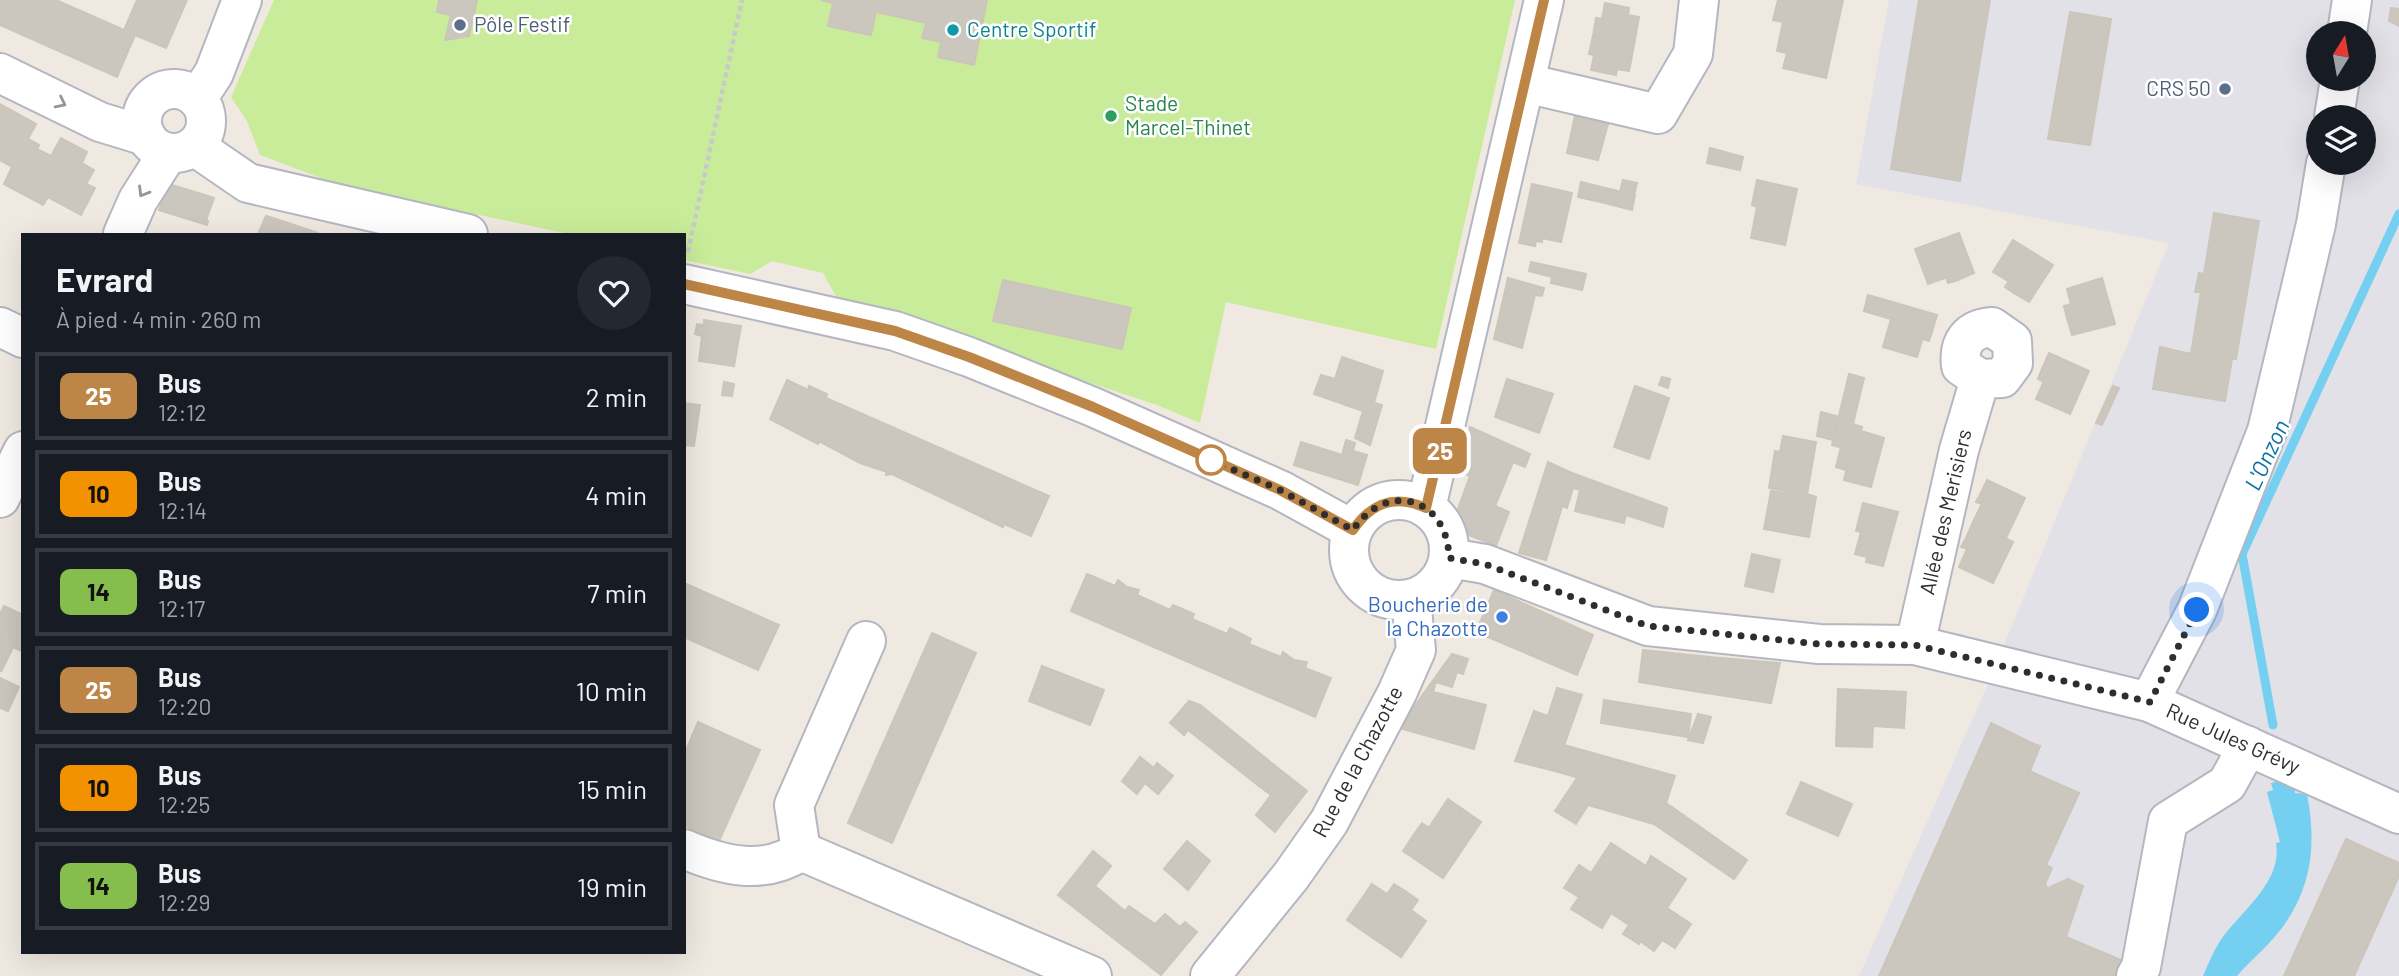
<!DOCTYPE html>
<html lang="fr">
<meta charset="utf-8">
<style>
body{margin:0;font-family:Barlow,sans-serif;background:#242831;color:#f1f3f6;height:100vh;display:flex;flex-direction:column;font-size:26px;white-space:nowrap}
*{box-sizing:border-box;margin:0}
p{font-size:23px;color:#9ea1a6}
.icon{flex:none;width:38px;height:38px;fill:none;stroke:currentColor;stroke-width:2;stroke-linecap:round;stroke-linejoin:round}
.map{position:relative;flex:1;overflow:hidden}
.sheet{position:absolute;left:21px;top:233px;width:665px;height:721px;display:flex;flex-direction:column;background:#171b24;border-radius:0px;box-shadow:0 7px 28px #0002}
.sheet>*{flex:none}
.badge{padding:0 14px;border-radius:10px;font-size:24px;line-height:46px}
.needle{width:46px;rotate:11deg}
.fabs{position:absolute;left:2306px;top:21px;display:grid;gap:14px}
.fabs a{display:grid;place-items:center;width:70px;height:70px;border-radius:50%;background:#171b24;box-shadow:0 7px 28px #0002;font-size:35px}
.you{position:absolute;width:35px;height:35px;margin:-18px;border:5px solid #fff;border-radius:50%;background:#1a73e8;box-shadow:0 0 0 10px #1a73e833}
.map>.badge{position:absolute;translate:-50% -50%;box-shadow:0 0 0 4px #fff}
.round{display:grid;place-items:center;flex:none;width:74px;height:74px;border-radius:37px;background:#242831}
.summary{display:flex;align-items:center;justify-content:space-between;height:119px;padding:0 35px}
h1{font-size:33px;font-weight:700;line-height:52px}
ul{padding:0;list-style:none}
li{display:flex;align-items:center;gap:21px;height:88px;margin:0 14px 10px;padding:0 21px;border:4px solid #363941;border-radius:0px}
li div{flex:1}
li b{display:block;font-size:26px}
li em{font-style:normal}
li .badge{min-width:77px;font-weight:700;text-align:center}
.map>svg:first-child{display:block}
</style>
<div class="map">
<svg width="2399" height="976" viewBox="0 0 2399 976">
<rect width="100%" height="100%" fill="#efe9e1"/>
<!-- industrial -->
<path fill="#e3e1e8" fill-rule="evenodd" d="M1889 0H2399V976H1859L1988 684 2169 243 1856 184ZM2319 33H2364V79H2319ZM2319 117H2364V163H2319Z"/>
<!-- pitch -->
<path fill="#c9ec9a" d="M274 0H1515L1436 349 1226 302 1200 423 1157 405 838 300 823 273 772 261 750 274 684 260V234H569L339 185 260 155 247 121 231 97Z"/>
<!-- water -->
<path fill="#75cff0" d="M2275 774 2295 783V793L2307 794C2317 845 2312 891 2278 933 2266 948 2250 961 2237 976H2203C2208 964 2213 952 2220 941 2240 912 2283 882 2276 843L2280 842 2267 792 2273 790 2271 783 2275 782Z"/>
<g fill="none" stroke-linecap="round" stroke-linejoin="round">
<!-- stream -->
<path stroke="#75cff0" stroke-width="9" d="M2273 725 2242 554 2399 214"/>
</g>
<!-- building -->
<g fill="#cbc7bf" stroke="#cbc5ba" stroke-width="2">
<path d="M0 0H56L124 30 137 0H187L166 48 135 35 117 77 0 25Z"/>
<path d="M439 0H477L469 36 445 40 451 15 437 12Z"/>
<path d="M821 0H987L974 65 938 57 941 42 922 38 926 23 876 12 871 35 828 26 833 3Z"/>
<path d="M1778 0H1843L1826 78 1783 68 1787 53 1777 51 1783 22 1773 20Z"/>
<path d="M1919 0H1990L1960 181 1891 169Z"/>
<path d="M1605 3 1629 8 1628 15 1639 17 1634 45 1593 36 1596 18 1602 19Z"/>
<path d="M2391 8 2399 9V26L2389 21Z"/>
<path d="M2070 12 2082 14 2062 141 2048 139Z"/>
<path d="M2082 14 2111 19 2090 145 2062 141Z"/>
<path d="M1593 36 1634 45 1629 71 1617 69 1616 75 1591 70 1594 55 1589 54Z"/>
<path d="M0 104 36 124 28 139 39 145 37 149 51 156 61 138 87 152 82 163 94 170 86 184 95 188 81 215 48 197 43 205 4 184 12 167 0 160Z"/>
<path d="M1575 116 1608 124 1598 160 1567 153Z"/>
<path d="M1710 148 1743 157 1740 170 1707 163Z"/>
<path d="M1623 180 1637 183 1634 195 1620 192Z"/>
<path d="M1757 180 1797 189 1785 245 1751 238 1757 207 1752 205Z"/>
<path d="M1581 182 1605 188 1601 202 1578 197Z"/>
<path d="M169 184 214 198 206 220 208 221 207 225 159 210Z"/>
<path d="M1532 184 1572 193 1561 242 1542 238V242L1536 241 1535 246 1519 243Z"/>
<path d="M1605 188 1635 195 1632 210 1601 202Z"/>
<path d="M2214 213 2259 221 2236 359H2232L2225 401 2153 389 2160 347 2191 354 2201 292H2195L2199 273 2204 274Z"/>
<path d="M266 216 276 219 271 234H258Z"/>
<path d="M276 219 318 233V234H271Z"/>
<path d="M1959 233 1974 273 1958 280 1956 274 1928 284 1915 249Z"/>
<path d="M2013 240 2053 265 2029 302 2014 293 2018 287 1993 272Z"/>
<path d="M1531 262 1586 274 1582 290 1551 283 1552 277 1529 271Z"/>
<path d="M1956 274 1958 280 1948 283 1946 277Z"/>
<path d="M1508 278 1544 288 1542 296 1535 295 1522 348 1494 339Z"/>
<path d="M2102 278 2115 324 2072 335 2067 318 2074 316 2067 289Z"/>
<path d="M1003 280 1131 308 1122 349 993 321Z"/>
<path d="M2009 281 2018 287 2014 293 2005 287Z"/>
<path d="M1868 295 1937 315 1932 332 1925 330 1917 357 1883 347 1891 319 1864 311Z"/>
<path d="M2071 304 2074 316 2067 318 2064 306Z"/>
<path d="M704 320 741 326 734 366 699 361 702 336 695 334 697 324 704 325Z"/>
<path d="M1925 330 1932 332 1929 341 1923 339Z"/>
<path d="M2049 353 2089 371 2070 414 2036 399 2048 372 2042 369Z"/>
<path d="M1342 357 1383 371 1374 403 1382 405 1370 445 1355 438 1363 411 1314 394 1321 375 1335 379Z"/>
<path d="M2042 369 2048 372 2044 382 2038 379Z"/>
<path d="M1849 374 1864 378 1853 424 1862 427 1861 431 1884 438 1871 487 1844 480 1851 450 1832 445Z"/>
<path d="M1662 377 1670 379 1668 388 1659 385Z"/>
<path d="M1507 379 1553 394 1539 433 1495 417Z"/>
<path d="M787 380 808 390 809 386 827 394 826 398 1049 496 1031 536 1004 524 1003 527 892 474 886 475 887 472 860 463 819 441 818 444 770 419Z"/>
<path d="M724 382 734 384 732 396 722 395Z"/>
<path d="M1635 386 1669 398 1649 459 1614 447Z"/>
<path d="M2113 386 2119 388 2102 425 2096 423Z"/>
<path d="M684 403 700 405 694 446 684 445Z"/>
<path d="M1821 412 1839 417 1833 440 1817 436Z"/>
<path d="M1470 427 1530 454 1525 467 1513 462 1495 506 1509 512 1496 546 1451 528 1470 476 1460 472Z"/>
<path d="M1783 436 1816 442 1807 494 1816 497 1769 488 1775 451 1780 452Z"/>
<path d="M1346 440 1355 443 1353 451 1367 455 1358 485 1294 465 1301 442 1342 455Z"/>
<path d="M1841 447 1851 450 1846 470 1836 467Z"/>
<path d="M1548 462 1572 473 1546 560 1519 553Z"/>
<path d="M1572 473 1667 508 1663 527 1626 515 1624 523 1575 511 1580 490 1573 488 1567 508 1562 506Z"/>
<path d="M1987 480 2025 498 2006 538 1973 522 1986 495 1981 493Z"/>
<path d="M1771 491 1816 497 1809 537 1764 529Z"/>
<path d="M1981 493 1986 495 1982 504 1976 502Z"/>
<path d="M1863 503 1898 512 1883 566 1866 562 1867 557 1855 554 1861 532 1856 531Z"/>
<path d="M1973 522 2013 542 1993 583 1959 567 1971 540 1966 538Z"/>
<path d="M1966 538 1971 540 1967 549 1961 547Z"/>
<path d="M1752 554 1780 560 1773 592 1745 586Z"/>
<path d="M1087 574 1115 586 1118 580 1127 587 1139 590 1137 595 1170 610 1173 605 1194 614 1192 619 1227 634 1230 628 1251 639 1249 644 1281 657 1283 652 1294 660 1307 662 1305 668 1331 678 1315 717 1071 611Z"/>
<path d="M684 583 779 625 758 670 684 637Z"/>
<path d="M1494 590 1593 635 1577 675 1476 632Z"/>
<path d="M4 606 23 615V647L21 651 13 647 1 672 0 614Z"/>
<path d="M932 633 976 653 892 843 848 823Z"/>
<path d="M1643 650 1709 657 1706 693 1639 682Z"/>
<path d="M1452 654 1468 659 1463 674 1457 672 1452 687 1436 682 1433 692 1486 705 1474 749 1399 728Z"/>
<path d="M1709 657 1780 663 1771 703 1706 693Z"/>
<path d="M1042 666 1104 690 1092 720 1061 707 1059 713 1029 701Z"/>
<path d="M0 678 19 687 8 711 0 708Z"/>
<path d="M1557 688 1582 695 1555 771 1515 761 1534 711 1548 716Z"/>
<path d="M1838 689 1906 692 1904 728 1873 726 1872 747 1836 746Z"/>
<path d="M1604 700 1691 714 1688 737 1601 723Z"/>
<path d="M1189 701 1200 705 1274 765 1259 786 1188 730 1184 735 1170 723Z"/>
<path d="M1061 707 1092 720 1090 725 1059 713Z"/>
<path d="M1698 714 1711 717 1703 743 1688 740Z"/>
<path d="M698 722 760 750 719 841 684 825V755Z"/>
<path d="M1991 723 2034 744 2023 768 2079 793 2046 865 2052 868 2045 884 2048 889 2063 893 2068 879 2083 886 2066 937 2121 960 2114 976H1879Z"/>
<path d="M2034 744 2040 746 2030 771 2023 768Z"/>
<path d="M1564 745 1675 776 1666 803 1555 771Z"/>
<path d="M1140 757 1154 768 1157 763 1173 776 1158 794 1145 783 1137 794 1122 781Z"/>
<path d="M1274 765 1307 791 1275 832 1256 815 1271 795 1259 786Z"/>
<path d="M1577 778 1666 803 1747 860 1734 879 1654 824 1588 805 1576 824 1555 811Z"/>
<path d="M1801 782 1852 804 1838 836 1787 814Z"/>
<path d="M1448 799 1481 822 1443 878 1403 851 1415 833 1422 838Z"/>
<path d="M1422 823 1428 827 1422 838 1415 833Z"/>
<path d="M2346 839 2399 863V876L2354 976H2284Z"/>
<path d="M1187 841 1210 861 1188 890 1164 869Z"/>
<path d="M1611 843 1646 866 1651 856 1686 879 1667 908 1691 924 1675 948 1662 940 1654 951 1640 941 1639 944 1623 934 1629 925 1611 913 1602 928 1571 909 1579 897 1564 888 1579 865 1591 873Z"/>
<path d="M1093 851 1111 866 1095 886 1125 911 1129 906 1155 924 1165 914 1180 927 1185 922 1197 932 1161 975 1058 895Z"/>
<path d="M2068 879 2063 893 2050 887Z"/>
<path d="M1372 884 1387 894 1394 884 1405 891 1373 938 1347 920Z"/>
<path d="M1405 891 1418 900 1411 910 1426 921 1401 957 1373 938Z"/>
</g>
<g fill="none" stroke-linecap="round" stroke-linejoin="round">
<defs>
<g id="minor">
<path d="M2347 33 2352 0"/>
<path d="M0 73 100 122 146 136"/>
<path d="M1525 83 1658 114 1693 54 1699 0"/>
<circle cx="174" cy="121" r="32"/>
<path d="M197 99 214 73 242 0"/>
<path d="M2334 117 2340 79"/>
<path d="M194 146 248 183 468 234"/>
<path d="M123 234 138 200 168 153"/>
<path d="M684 284 895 331 969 357 1093 407 1280 490 1353 530"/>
<path d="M0 327 23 338"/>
<path d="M0 498 23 451"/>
<circle cx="1399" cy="550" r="50"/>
<path d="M1426 508 1544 0"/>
<path d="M1449 558 1485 564 1648 626 1819 644 1915 645 2149 702 2399 814"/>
<path d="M1915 645 1959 450 1980 379 2002 378 2013 363 2012 341 1992 327C1969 329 1958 342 1961 366L1980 379"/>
<path d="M2149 702 2197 610 2267 431 2316 224 2326 163"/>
<path d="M684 849C723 866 764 876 801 851L1092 976"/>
<path d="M801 851 794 805 866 641"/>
<path d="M1210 976 1291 876 1329 822 1397 693 1416 650 1411 599"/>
<path d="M2136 976 2141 967 2168 821 2227 784 2248 746"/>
</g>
</defs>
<!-- minor casing -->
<use href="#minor" stroke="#b4b7c1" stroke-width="42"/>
<!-- path -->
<path stroke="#c9c9c9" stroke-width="4.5" stroke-dasharray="5 3.5" stroke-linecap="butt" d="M688 252 742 0"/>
<!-- minor -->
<use href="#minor" stroke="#fff" stroke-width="38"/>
</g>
<!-- one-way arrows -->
<defs><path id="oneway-chevron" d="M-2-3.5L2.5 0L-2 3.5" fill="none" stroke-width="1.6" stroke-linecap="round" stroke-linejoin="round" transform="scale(1.75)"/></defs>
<g stroke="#969696">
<use href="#oneway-chevron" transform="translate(61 103) rotate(26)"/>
<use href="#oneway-chevron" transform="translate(143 192) rotate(121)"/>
</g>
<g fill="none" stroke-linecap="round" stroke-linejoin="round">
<defs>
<path id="line" d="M684 284 895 331 969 357 1093 407 1280 490 1353 530C1372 502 1395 494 1426 508L1544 0"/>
</defs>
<!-- line casing -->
<use href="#line" stroke="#fff" stroke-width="16"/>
<!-- line -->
<use href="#line" stroke="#be8646" stroke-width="10"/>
<!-- walk -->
<path stroke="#2e2e2e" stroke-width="7" stroke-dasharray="0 12.6" d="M1211 460 1280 490 1353 530C1387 479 1448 498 1449 558L1485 564 1648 626 1819 644 1915 645 2150 702 2197 610"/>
</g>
<!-- markers -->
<g fill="#5c6f8a" stroke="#fff" stroke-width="2.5">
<circle cx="460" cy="25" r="7"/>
<circle cx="2225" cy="89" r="7"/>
</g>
<circle fill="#0f9aa8" stroke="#fff" stroke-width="2.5" cx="953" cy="30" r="7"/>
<circle fill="#2e9e5b" stroke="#fff" stroke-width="2.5" cx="1111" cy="116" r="7"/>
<circle fill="#fff" stroke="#be8646" stroke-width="3.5" cx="1211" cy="460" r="14"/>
<circle fill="#3f7fe0" stroke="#fff" stroke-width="2.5" cx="1502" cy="617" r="7"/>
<g text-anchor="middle" stroke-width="5" stroke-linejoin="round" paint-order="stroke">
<!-- service labels -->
<g font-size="21" fill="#4e5e75" stroke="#fff" text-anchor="start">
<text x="474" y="32">Pôle Festif</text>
<text x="2211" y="96" text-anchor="end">CRS 50</text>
</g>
<!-- culture labels -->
<g font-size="21" fill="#0d838f" stroke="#fff" text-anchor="start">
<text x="967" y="37">Centre Sportif</text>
</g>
<!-- leisure labels -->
<g font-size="21" fill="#27864d" stroke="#fff" text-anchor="start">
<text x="1125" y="111">Stade<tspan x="1125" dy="24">Marcel-Thinet</tspan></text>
</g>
<!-- street labels -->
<g font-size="21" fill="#2e2e2e" stroke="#fff">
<text transform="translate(1946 512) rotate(-77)" y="7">Allée des Merisiers</text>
<text transform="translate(2233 739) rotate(24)" y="7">Rue Jules Grévy</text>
<text transform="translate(1358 762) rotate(-62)" y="7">Rue de la Chazotte</text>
</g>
<!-- shop labels -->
<g font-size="21" fill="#366cbe" stroke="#fff" text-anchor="end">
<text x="1488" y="612">Boucherie de<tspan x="1488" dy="24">la Chazotte</tspan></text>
</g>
<!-- water labels -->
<g font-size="23" font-style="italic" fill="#0d6fa3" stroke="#fff">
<text transform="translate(2267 455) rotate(-65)" y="8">L'Onzon</text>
</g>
</g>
</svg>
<div class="fabs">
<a><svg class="needle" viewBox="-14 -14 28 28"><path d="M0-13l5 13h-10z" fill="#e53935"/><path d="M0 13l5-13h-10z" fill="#9ea1a6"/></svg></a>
<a><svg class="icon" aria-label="layers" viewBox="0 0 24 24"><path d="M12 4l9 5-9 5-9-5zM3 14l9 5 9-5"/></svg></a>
</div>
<div class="you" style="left:2197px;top:610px"></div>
<b class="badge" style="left:1440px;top:451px;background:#be8646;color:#fff">25</b>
<section class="sheet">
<div class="summary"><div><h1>Evrard</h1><p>À pied · 4 min · 260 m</p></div><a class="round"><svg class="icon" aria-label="heart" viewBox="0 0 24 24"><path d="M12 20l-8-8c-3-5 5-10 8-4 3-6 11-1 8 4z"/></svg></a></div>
<ul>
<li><span class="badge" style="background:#be8646;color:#fff">25</span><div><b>Bus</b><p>12:12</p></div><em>2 min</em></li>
<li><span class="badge" style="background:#f39200;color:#111">10</span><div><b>Bus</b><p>12:14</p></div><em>4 min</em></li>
<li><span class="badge" style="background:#85be4c;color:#111">14</span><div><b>Bus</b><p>12:17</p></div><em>7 min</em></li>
<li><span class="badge" style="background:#be8646;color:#fff">25</span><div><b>Bus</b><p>12:20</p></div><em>10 min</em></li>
<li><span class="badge" style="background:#f39200;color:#111">10</span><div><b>Bus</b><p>12:25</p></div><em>15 min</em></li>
<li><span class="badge" style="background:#85be4c;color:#111">14</span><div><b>Bus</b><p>12:29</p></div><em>19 min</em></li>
</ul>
</section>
</div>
